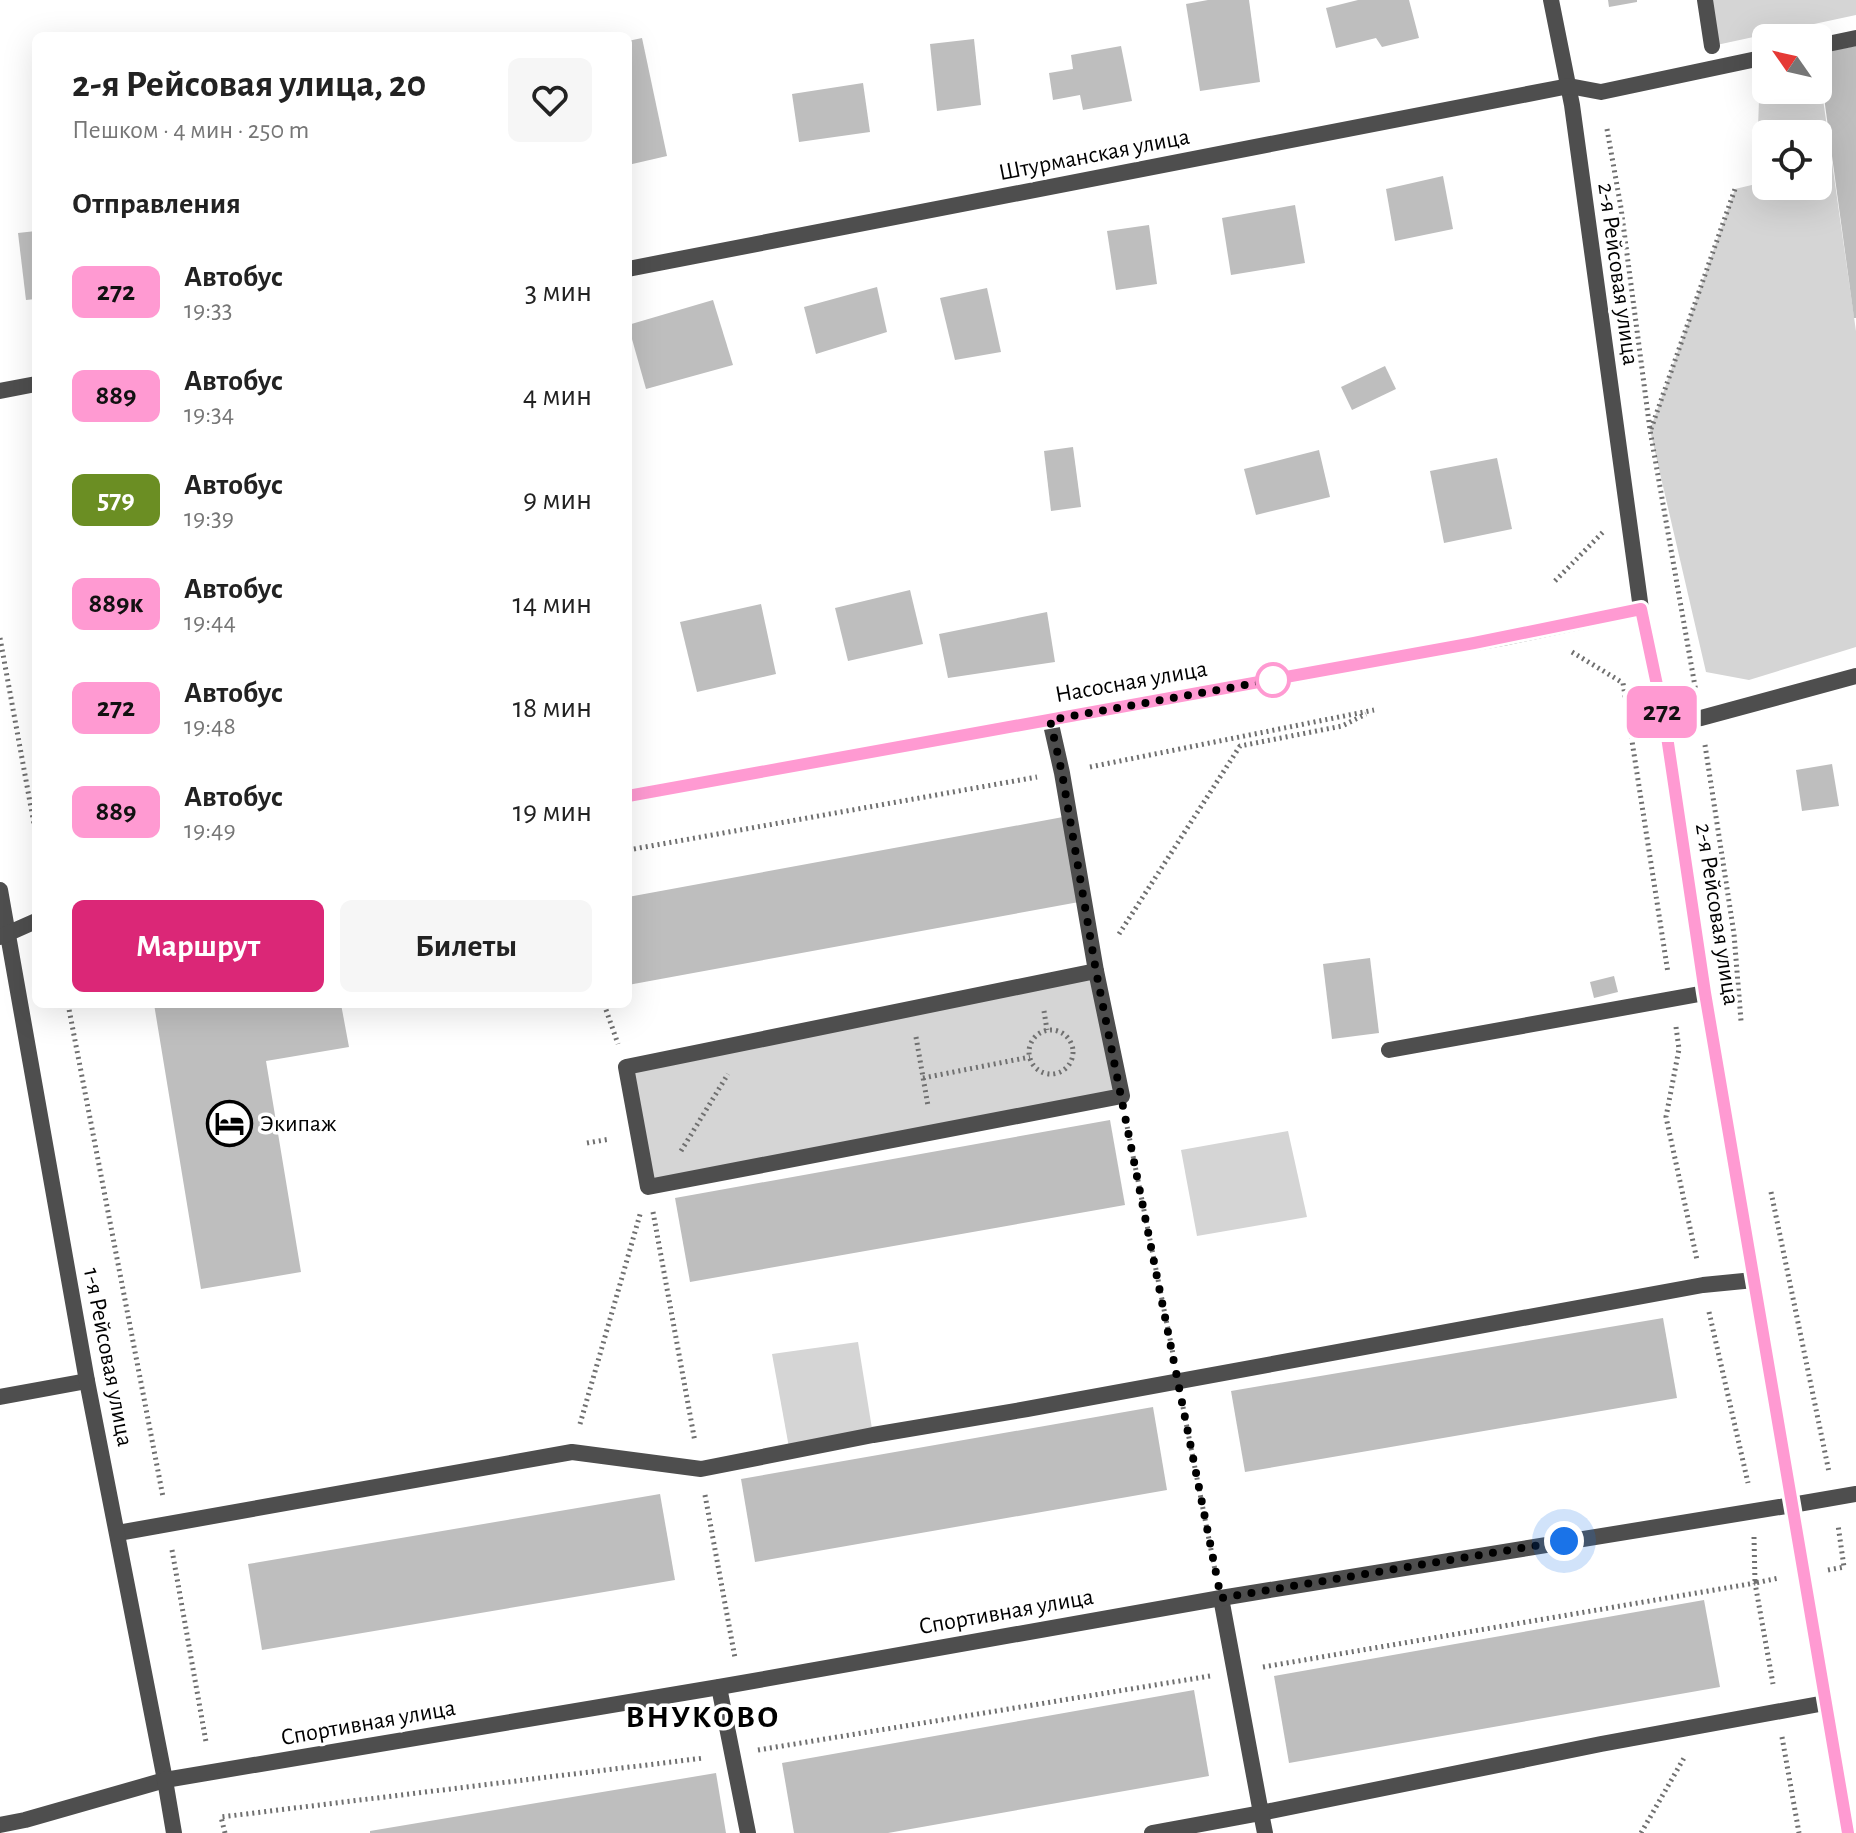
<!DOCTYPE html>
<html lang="ru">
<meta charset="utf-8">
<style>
body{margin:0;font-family:"Alegreya Sans",sans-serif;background:#f6f6f6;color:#222;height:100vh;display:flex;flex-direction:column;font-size:30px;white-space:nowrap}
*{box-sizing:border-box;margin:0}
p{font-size:26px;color:#767676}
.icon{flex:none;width:44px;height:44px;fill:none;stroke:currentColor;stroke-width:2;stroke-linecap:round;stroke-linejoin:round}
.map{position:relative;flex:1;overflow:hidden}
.panel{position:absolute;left:32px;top:32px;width:600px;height:976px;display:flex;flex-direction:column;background:#fff;border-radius:12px;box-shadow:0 8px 32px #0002}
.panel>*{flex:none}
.badge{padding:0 16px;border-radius:12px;font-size:28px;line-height:52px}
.needle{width:52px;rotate:304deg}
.buttons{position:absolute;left:1752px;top:24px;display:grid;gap:16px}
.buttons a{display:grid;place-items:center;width:80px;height:80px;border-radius:12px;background:#fff;box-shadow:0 8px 32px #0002;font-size:40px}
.you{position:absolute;width:40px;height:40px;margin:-20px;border:6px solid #fff;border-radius:50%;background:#1a73e8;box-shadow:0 0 0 12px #1a73e833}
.map>.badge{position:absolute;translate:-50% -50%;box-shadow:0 0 0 4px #fff}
h2{padding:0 40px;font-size:30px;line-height:72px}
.round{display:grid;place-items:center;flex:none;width:84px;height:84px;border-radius:12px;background:#f6f6f6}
.summary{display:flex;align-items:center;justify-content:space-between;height:136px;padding:0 40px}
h1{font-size:38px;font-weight:700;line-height:60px}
.action{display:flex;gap:16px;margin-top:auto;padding:16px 40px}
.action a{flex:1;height:92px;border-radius:12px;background:#db2777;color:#fff;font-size:32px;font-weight:700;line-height:92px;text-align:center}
.action a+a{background:#f6f6f6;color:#222}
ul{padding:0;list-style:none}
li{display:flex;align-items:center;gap:24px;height:104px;padding:0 40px}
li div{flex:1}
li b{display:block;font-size:30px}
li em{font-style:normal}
li .badge{min-width:88px;font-weight:700;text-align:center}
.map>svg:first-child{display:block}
</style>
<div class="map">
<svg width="1856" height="1833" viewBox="0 0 1856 1833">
<rect width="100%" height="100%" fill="#fff"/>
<!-- green -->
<g fill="#d5d5d5" fill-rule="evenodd">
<path d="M1713 0H1856V15L1712 46Z"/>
<path d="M1818 64 1856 331V647L1749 680 1706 672 1650 430 1735 189 1756 184 1759 100 1795 90H1818ZM1766 134H1818V186H1766Z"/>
<path d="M1096 971 1122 1096 648 1187 626 1067Z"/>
<path d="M1288 1131 1307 1217 1197 1236 1181 1150Z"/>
<path d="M858 1342 873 1435 790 1453 772 1354Z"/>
</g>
<!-- building -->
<g fill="#bebebe">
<path d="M1208 0H1249L1260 82 1200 91 1186 4Z"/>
<path d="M1358 0H1409L1419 38 1382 47 1376 38 1336 48 1326 8Z"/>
<path d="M1608 0H1637V2L1609 7Z"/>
<path d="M642 38 667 156 628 165V41Z"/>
<path d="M974 39 981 105 937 111 930 44Z"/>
<path d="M1121 46 1132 101 1083 110 1080 95 1053 100 1049 73 1073 69 1071 55Z"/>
<path d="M1856 46V318H1854L1818 53Z"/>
<path d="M1766 80V90L1798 91 1759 100 1755 82Z"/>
<path d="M863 83 870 132 799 142 792 94Z"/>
<path d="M1443 176 1453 229 1395 241 1386 189Z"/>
<path d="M1295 205 1305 263 1231 275 1222 218Z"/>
<path d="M1149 225 1157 284 1116 290 1107 231Z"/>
<path d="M36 231V299L26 300 18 233Z"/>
<path d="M877 287 887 332 816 354 804 307Z"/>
<path d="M987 288 1001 352 955 360 940 298Z"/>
<path d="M713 300 733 365 646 389 628 325Z"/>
<path d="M1385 366 1396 389 1352 410 1341 387Z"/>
<path d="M1073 447 1081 507 1051 511 1044 451Z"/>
<path d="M1319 450 1330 497 1256 515 1244 469Z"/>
<path d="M1497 458 1512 529 1444 543 1430 471Z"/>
<path d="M910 590 923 644 848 661 835 608Z"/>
<path d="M761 604 776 674 697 692 680 622Z"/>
<path d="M1047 612 1055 662 948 678 939 634Z"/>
<path d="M1832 764 1839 806 1802 811 1796 770Z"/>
<path d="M1063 817 1079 902 628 985V897Z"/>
<path d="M1370 958 1379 1033 1332 1039 1323 964Z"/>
<path d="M1614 976 1618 992 1594 998 1590 982Z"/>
<path d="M154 1004H341L349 1047 266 1061 301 1272 201 1289Z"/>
<path d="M1110 1120 1125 1205 690 1282 675 1198Z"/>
<path d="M1663 1318 1677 1398 1245 1472 1231 1391Z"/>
<path d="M1153 1407 1167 1490 755 1562 741 1479Z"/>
<path d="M660 1494 675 1580 262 1650 248 1564Z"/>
<path d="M1704 1600 1720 1687 1289 1763 1274 1676Z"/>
<path d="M1194 1690 1209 1776 888 1833H794L782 1763Z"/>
<path d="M716 1773 726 1833H370V1831Z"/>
</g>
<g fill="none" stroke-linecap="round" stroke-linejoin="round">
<!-- path -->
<g stroke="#707070" stroke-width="5" stroke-dasharray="2 4" stroke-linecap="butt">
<path d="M1607 129 1621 208 1650 430 1696 692"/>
<path d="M1651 429 1735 189"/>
<path d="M1555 581 1603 532"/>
<path d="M0 638 36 835"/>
<path d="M1572 652 1623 683 1668 973"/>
<path d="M1705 745 1734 934 1741 1021"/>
<path d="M1090 767 1374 710"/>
<path d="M628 850 1037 777"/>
<path d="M1119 934 1240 746 1342 726 1366 714"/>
<path d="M68 1004 163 1497"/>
<path d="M604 1004 618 1044"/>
<path d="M1044 1011 1047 1030"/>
<path d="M1676 1027 1679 1049 1666 1117 1697 1260"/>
<circle cx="1051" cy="1052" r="22"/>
<path d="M916 1037 928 1106"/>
<path d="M923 1078 1030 1057"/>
<path d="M1126 1121 1173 1354"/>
<path d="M587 1143 610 1139"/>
<path d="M681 1151 728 1074"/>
<path d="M1771 1192 1829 1472"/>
<path d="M653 1212 695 1442"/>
<path d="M1709 1312 1748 1483"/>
<path d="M1183 1407 1215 1570"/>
<path d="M580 1424 641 1211"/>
<path d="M705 1495 735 1658"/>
<path d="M1754 1537 1755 1583 1779 1578"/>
<path d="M172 1550 206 1742"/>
<path d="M1828 1570 1844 1567 1838 1525"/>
<path d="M1263 1667 1755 1583 1773 1684"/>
<path d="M1782 1737 1799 1833"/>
<path d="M758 1750 1210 1676"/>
<path d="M225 1833 221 1817 704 1758"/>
<path d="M1641 1833 1684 1758"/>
</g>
<!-- service -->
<g stroke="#4e4e4e" stroke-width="16">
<path d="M1705 0 1712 46"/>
<path d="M1050 720 1062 773 1096 971"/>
<path d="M1665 723 1701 718 1856 676"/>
<path d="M1096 971 1122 1096 648 1187 626 1067Z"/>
<path d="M1389 1050 1705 993"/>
<path d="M0 1397 87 1381"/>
<path d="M118 1533 572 1452 701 1469 873 1435 1027 1409 1703 1285 1754 1280"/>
<path d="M1221 1598 1261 1813 1601 1744 1825 1703"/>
<path d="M719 1687 748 1833"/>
<path d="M0 1825 25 1820 165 1780"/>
<path d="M1152 1833 1261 1813 1265 1833"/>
</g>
<!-- minor -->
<g stroke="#4e4e4e" stroke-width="16">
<path d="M1551 0 1572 105 1641 609 1665 723 1705 993 1792 1505 1856 1494"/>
<path d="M1818 46 1856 38"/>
<path d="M628 269 1569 86 1601 92 1766 57"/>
<path d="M0 391 36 384"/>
<path d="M628 796 1503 638 1641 609"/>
<path d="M0 890 87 1381 165 1780"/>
<path d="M0 937 36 921"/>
</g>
<!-- tertiary -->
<path stroke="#4e4e4e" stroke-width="16" d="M174 1833 165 1780 719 1687 1221 1598 1792 1505 1848 1833"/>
</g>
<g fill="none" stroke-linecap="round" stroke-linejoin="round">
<defs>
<path id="line" d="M628 796 1474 643 1641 609 1665 723 1705 993 1848 1833"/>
</defs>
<!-- line casing -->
<use href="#line" stroke="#fff" stroke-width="18"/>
<!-- line -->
<use href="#line" stroke="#ff9ad2" stroke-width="12"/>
<!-- walk -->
<path stroke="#000" stroke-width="8" stroke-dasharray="0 14.4" d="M1273 680 1050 720 1062 773 1096 971 1221 1598 1564 1541"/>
</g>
<!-- icons -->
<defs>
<symbol id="hotel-ring" viewBox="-11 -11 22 22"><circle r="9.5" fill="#fff" stroke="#000" stroke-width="1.5"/><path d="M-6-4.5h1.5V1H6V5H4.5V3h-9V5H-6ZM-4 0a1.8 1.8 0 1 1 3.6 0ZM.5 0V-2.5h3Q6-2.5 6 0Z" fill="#000"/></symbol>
</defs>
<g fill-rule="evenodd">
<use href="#hotel-ring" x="204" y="1098" width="51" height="51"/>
</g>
<!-- markers -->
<circle fill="#fff" stroke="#ff9ad2" stroke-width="4" cx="1273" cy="680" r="16"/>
<g text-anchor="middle" stroke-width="7" stroke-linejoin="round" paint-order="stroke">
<!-- street labels -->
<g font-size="24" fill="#000" stroke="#fff">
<text transform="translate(1094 154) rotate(-11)" y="8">Штурманская улица</text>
<text transform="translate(1619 274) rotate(82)" y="8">2-я Рейсовая улица</text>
<text transform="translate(1131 681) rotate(-10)" y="8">Насосная улица</text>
<text transform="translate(1718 914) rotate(81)" y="8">2-я Рейсовая улица</text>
<text transform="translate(109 1357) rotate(79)" y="8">1-я Рейсовая улица</text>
<text transform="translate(1006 1611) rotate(-10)" y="8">Спортивная улица</text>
<text transform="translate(368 1722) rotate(-10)" y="8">Спортивная улица</text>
</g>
<!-- poi labels -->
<g font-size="24" fill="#000" stroke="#fff" text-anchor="start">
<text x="260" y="1131">Экипаж</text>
</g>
<!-- district labels -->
<g font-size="32" font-weight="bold" letter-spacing="2" fill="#000" stroke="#fff">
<text x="703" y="1727">ВНУКОВО</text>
</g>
</g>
</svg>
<div class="buttons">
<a><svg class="needle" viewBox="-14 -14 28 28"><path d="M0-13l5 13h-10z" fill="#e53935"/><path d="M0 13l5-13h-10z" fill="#767676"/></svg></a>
<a><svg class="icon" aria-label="locate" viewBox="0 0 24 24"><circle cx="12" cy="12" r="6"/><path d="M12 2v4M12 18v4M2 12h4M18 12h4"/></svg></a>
</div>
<div class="you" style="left:1564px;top:1541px"></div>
<b class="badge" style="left:1662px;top:712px;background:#ff9ad2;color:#111">272</b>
<section class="panel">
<div class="summary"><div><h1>2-я Рейсовая улица, 20</h1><p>Пешком · 4 мин · 250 m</p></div><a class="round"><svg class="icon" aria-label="heart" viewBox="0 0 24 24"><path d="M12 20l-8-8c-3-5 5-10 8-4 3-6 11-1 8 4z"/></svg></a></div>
<h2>Отправления</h2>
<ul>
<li><span class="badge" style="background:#ff9ad2;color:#111">272</span><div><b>Автобус</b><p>19:33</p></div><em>3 мин</em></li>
<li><span class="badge" style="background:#ff9ad2;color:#111">889</span><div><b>Автобус</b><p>19:34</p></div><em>4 мин</em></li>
<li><span class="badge" style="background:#6b8e23;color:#fff">579</span><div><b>Автобус</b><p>19:39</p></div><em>9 мин</em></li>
<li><span class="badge" style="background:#ff9ad2;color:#111">889к</span><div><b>Автобус</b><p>19:44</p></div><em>14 мин</em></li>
<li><span class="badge" style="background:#ff9ad2;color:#111">272</span><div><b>Автобус</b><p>19:48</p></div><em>18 мин</em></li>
<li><span class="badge" style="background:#ff9ad2;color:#111">889</span><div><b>Автобус</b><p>19:49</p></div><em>19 мин</em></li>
</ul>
<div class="action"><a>Маршрут</a><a>Билеты</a></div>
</section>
</div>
